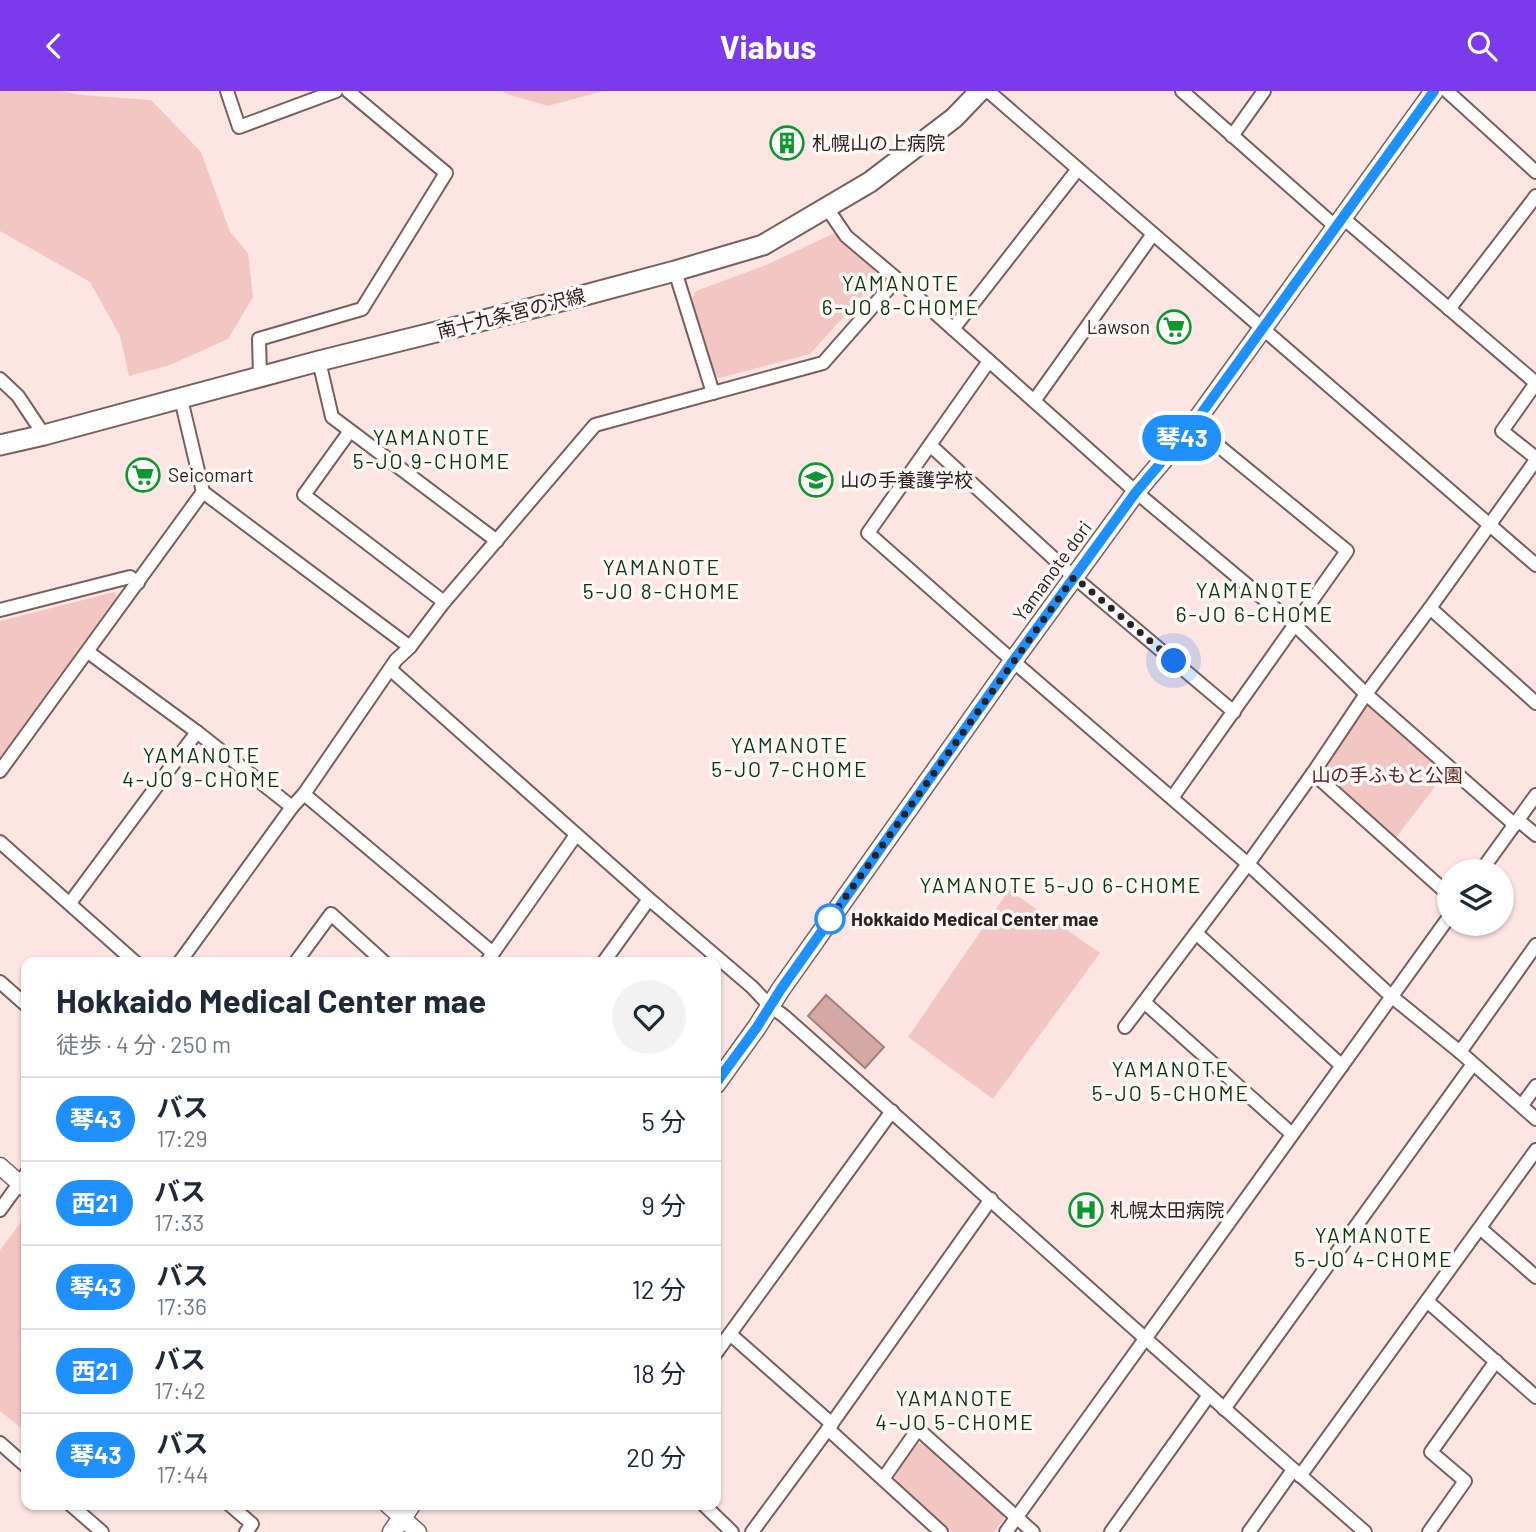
<!DOCTYPE html>
<html lang="ja">
<meta charset="utf-8">
<style>
body{margin:0;font-family:Barlow,"Noto Sans JP",sans-serif;background:#f2f2f3;color:#1f2937;height:100vh;display:flex;flex-direction:column;font-size:26px;white-space:nowrap}
*{box-sizing:border-box;margin:0}
p{font-size:23px;color:#747a83}
.icon{flex:none;width:38px;height:38px;fill:none;stroke:currentColor;stroke-width:2;stroke-linecap:round;stroke-linejoin:round}
.map{position:relative;flex:1;overflow:hidden}
.details{position:absolute;left:21px;top:866px;width:700px;height:553px;display:flex;flex-direction:column;background:#fff;border-radius:14px;box-shadow:0 2px 5px #0004}
.details>*{flex:none}
.badge{padding:0 14px;border-radius:23px;font-size:24px;line-height:46px}
.buttons{position:absolute;left:1437px;top:768px;display:grid;gap:14px}
.buttons a{display:grid;place-items:center;width:77px;height:77px;border-radius:50%;background:#fff;box-shadow:0 2px 5px #0004;font-size:35px}
.you{position:absolute;width:35px;height:35px;margin:-18px;border:5px solid #fff;border-radius:50%;background:#1a73e8;box-shadow:0 0 0 10px #1a73e833}
.map>.badge{position:absolute;translate:-50% -50%;box-shadow:0 0 0 4px #fff}
.round{display:grid;place-items:center;flex:none;width:74px;height:74px;border-radius:37px;background:#f2f2f3}
.headline{display:flex;align-items:center;justify-content:space-between;height:119px;padding:0 35px}
h1{font-size:33px;font-weight:700;line-height:52px}
ul{padding:0;list-style:none}
li{display:flex;align-items:center;gap:21px;height:84px;padding:0 35px;border-top:2px solid #e0e1e3}
li div{flex:1}
li b{display:block;font-size:26px}
li em{font-style:normal}
li .badge{min-width:77px;font-weight:700;text-align:center}
header{display:flex;justify-content:space-between;align-items:center;height:91px;padding:0 35px;background:#7c3aed;color:#fff;font-size:32px;font-weight:700}
.map>svg:first-child{display:block}
</style>
<header><svg class="icon" aria-label="back" viewBox="0 0 24 24"><path d="M15 5l-7 7 7 7"/></svg>Viabus<svg class="icon" aria-label="search" viewBox="0 0 24 24"><circle cx="10" cy="10" r="6"/><path d="M15 15l6 6"/></svg></header>
<div class="map">
<svg width="1536" height="1441" viewBox="0 0 1536 1441">
<rect width="100%" height="100%" fill="#fde5e3"/>
<!-- green -->
<g fill="#f2c7c3">
<path d="M0 0H60L82 4 151 9 201 61 230 141 248 162 253 206 228 248 170 274 129 285 120 245 90 191 0 140Z"/>
<path d="M504 0H603L548 15 504 2Z"/>
<path d="M835 142 875 178V191L810 263 719 287 715 284 692 208 696 200 766 174Z"/>
<path d="M114 501 117 505 0 667V530Z"/>
<path d="M1371 614 1447 680 1395 748 1321 683V677L1366 615Z"/>
<path d="M1009 799 1100 862 993 1008 908 946Z"/>
<path d="M24 1127 26 1129V1330L21 1337 0 1320V1159Z"/>
<path d="M924 1352 1003 1423 1004 1428 994 1441H952L895 1389 894 1383 916 1353Z"/>
</g>
<!-- water -->
<path fill="#d4a8a5" stroke="#a2807d" stroke-width="2" d="M826 904 884 956 865 977 808 925Z"/>
<g fill="none" stroke-linecap="round" stroke-linejoin="round">
<defs>
<g id="minor">
<path d="M227 0 239 36 336 0"/>
<path d="M988 0 1536 474"/>
<path d="M1182 0 1336 136"/>
<path d="M1447 0 1536 81"/>
<path d="M1232 45 1264 0"/>
<path d="M827 117 846 145 897 188 1136 401 1295 534 1366 603 1515 734"/>
<path d="M1343 127 1536 292"/>
<path d="M675 180 713 302"/>
<path d="M1449 218 1536 105"/>
<path d="M953 238 1078 78"/>
<path d="M319 270 332 326 497 450"/>
<path d="M989 270 868 442 1013 570 1248 773 1391 905 1460 961 1536 1028"/>
<path d="M260 286 259 248 362 218 446 82 348 0"/>
<path d="M0 288 18 305 44 344"/>
<path d="M1536 292 1502 340 1536 367"/>
<path d="M181 308 203 401 410 556"/>
<path d="M1034 310 1153 143"/>
<path d="M350 340 304 404 444 511"/>
<path d="M930 354 1074 486 1234 621"/>
<path d="M1430 517 1536 612"/>
<path d="M0 519 130 486 138 492"/>
<path d="M88 561 197 641 292 716"/>
<path d="M390 578 649 808 752 896 769 914 784 925C978 1097 1169 1271 1365 1441"/>
<path d="M0 680 203 401"/>
<path d="M1313 682 1449 804"/>
<path d="M304 703 493 862"/>
<path d="M1172 707 1347 460 1193 334"/>
<path d="M1518 729 1536 744"/>
<path d="M0 751 136 872"/>
<path d="M1481 780 1536 704"/>
<path d="M70 812 197 641"/>
<path d="M1196 842 1342 975"/>
<path d="M179 872 292 716 304 703 396 569 410 556 444 511 595 334 823 272 897 188"/>
<path d="M295 872 331 823 385 872"/>
<path d="M486 872 576 744"/>
<path d="M603 872 649 808"/>
<path d="M0 891 26 914"/>
<path d="M1144 911 1292 1043"/>
<path d="M1125 936 1248 773 1313 682 1366 603 1430 517 1536 369"/>
<path d="M1460 961 1536 854"/>
<path d="M1522 1014 1536 995"/>
<path d="M0 1119 26 1083"/>
<path d="M1480 1137 1536 1186"/>
<path d="M1427 1210 1536 1306"/>
<path d="M730 1243 832 1333"/>
<path d="M716 1262 892 1020"/>
<path d="M1224 1318 1473 973"/>
<path d="M828 1338 941 1441"/>
<path d="M0 1352 26 1375"/>
<path d="M1300 1385 1536 1059"/>
<path d="M883 1388 918 1338 1033 1441"/>
<path d="M71 1414 102 1441"/>
<path d="M230 1414 252 1433 246 1441"/>
<path d="M704 1414 732 1441"/>
<path d="M752 1441 828 1338 991 1108"/>
<path d="M1006 1441 1449 826"/>
<path d="M1111 1441 1209 1304"/>
<path d="M1249 1441 1293 1379"/>
<path d="M1429 1441 1465 1390 1431 1361 1496 1270"/>
</g>
<g id="tertiary">
<path d="M0 1075 26 1098"/>
<path d="M388 1414 418 1441"/>
</g>
<g id="secondary">
<path d="M716 993 757 936 781 898 1013 570 1136 401 1193 334 1434 0"/>
<path d="M392 1441 411 1414"/>
</g>
<path id="primary" d="M0 354 44 344 319 270 585 204 675 180 763 154 870 91 954 27 980 0"/>
</defs>
<!-- minor casing -->
<use href="#minor" stroke="#795f5d" stroke-width="16"/>
<!-- tertiary casing -->
<use href="#tertiary" stroke="#795f5d" stroke-width="19"/>
<!-- secondary casing -->
<use href="#secondary" stroke="#795f5d" stroke-width="21"/>
<!-- primary casing -->
<use href="#primary" stroke="#795f5d" stroke-width="23"/>
<!-- minor -->
<use href="#minor" stroke="#fff" stroke-width="12"/>
<!-- tertiary -->
<use href="#tertiary" stroke="#fff" stroke-width="16"/>
<!-- secondary -->
<use href="#secondary" stroke="#fff" stroke-width="18"/>
<!-- primary -->
<use href="#primary" stroke="#fff" stroke-width="19"/>
</g>
<g fill="none" stroke-linecap="round" stroke-linejoin="round">
<defs>
<path id="line" d="M716 992 757 936 781 898 1013 570 1136 401 1193 334 1434 0"/>
</defs>
<!-- line casing -->
<use href="#line" stroke="#fff" stroke-width="16"/>
<!-- line -->
<use href="#line" stroke="#1e90ff" stroke-width="10"/>
<!-- walk -->
<path stroke="#2d2221" stroke-width="7" stroke-dasharray="0 12.6" d="M830 828 827 832 1074 486 1174 570"/>
</g>
<!-- icons -->
<defs>
<symbol id="building-ring" viewBox="-11 -11 22 22"><circle r="9.5" fill="#fdf7f6" stroke="#0a982f" stroke-width="1.5"/><path d="M-4-6H4V6H1V3H-1V6H-4ZM-2.5-4.3h1.7v1.8h-1.7ZM.8-4.3h1.7v1.8H.8ZM-2.5-1h1.7V.8h-1.7ZM.8-1h1.7V.8H.8Z" fill="#0a982f"/></symbol>
<symbol id="supermarket-ring" viewBox="-11 -11 22 22"><circle r="9.5" fill="#fdf7f6" stroke="#0a982f" stroke-width="1.5"/><path d="M-6-5.5h2.5l.6 2H6L4.5 2H-2.5L-4.4-4H-6ZM-1.5 3.2a1.3 1.3 0 1 0 .1 0ZM3 3.2a1.3 1.3 0 1 0 .1 0Z" fill="#0a982f"/></symbol>
<symbol id="school-ring" viewBox="-11 -11 22 22"><circle r="9.5" fill="#fdf7f6" stroke="#0a982f" stroke-width="1.5"/><path d="M0-5L7-2L0 1L-7-2ZM-4 1L0 2.5L4 1V4Q0 6-4 4Z" fill="#0a982f"/></symbol>
<symbol id="hospital-ring" viewBox="-11 -11 22 22"><circle r="9.5" fill="#fdf7f6" stroke="#0a982f" stroke-width="1.5"/><path d="M-5-5h3v3.5h4V-5h3V5h-3V1.5h-4V5h-3Z" fill="#0a982f"/></symbol>
</defs>
<g fill-rule="evenodd">
<use href="#building-ring" x="768" y="33" width="38" height="38"/>
<use href="#supermarket-ring" x="1155" y="217" width="38" height="38"/>
<use href="#supermarket-ring" x="124" y="365" width="38" height="38"/>
<use href="#school-ring" x="797" y="370" width="38" height="38"/>
<use href="#hospital-ring" x="1067" y="1100" width="38" height="38"/>
</g>
<!-- markers -->
<circle fill="#fff" stroke="#1e90ff" stroke-width="3.5" cx="830" cy="828" r="14"/>
<g text-anchor="middle" stroke-width="7" stroke-linejoin="round" paint-order="stroke">
<!-- poi labels -->
<g font-size="19" fill="#2d2221" stroke="#fdf7f6" text-anchor="start">
<text x="812" y="59">札幌山の上病院</text>
<text x="1150" y="243" text-anchor="end">Lawson</text>
<text x="168" y="391">Seicomart</text>
<text x="840" y="396">山の手養護学校</text>
<text x="1110" y="1126">札幌太田病院</text>
</g>
<!-- street labels -->
<g font-size="19" fill="#2d2221" stroke="#fdf7f6">
<text transform="translate(511 222) rotate(-14)" y="7">南十九条宮の沢線</text>
<text transform="translate(1052 480) rotate(-54)" y="7">Yamanote dori</text>
</g>
<!-- park labels -->
<g font-size="19" fill="#5c2423" stroke="#fdf7f6">
<text x="1387" y="691">山の手ふもと公園</text>
</g>
<!-- stop labels -->
<g font-size="19" font-weight="bold" fill="#2d2221" stroke="#fdf7f6" text-anchor="start">
<text x="851" y="835">Hokkaido Medical Center mae</text>
</g>
<!-- neighbourhood labels -->
<g font-size="21" letter-spacing="2" fill="#0a3711" stroke="#fdf7f6">
<text x="901" y="200">YAMANOTE<tspan x="901" dy="24">6-JO 8-CHOME</tspan></text>
<text x="432" y="354">YAMANOTE<tspan x="432" dy="24">5-JO 9-CHOME</tspan></text>
<text x="662" y="484">YAMANOTE<tspan x="662" dy="24">5-JO 8-CHOME</tspan></text>
<text x="1255" y="507">YAMANOTE<tspan x="1255" dy="24">6-JO 6-CHOME</tspan></text>
<text x="790" y="662">YAMANOTE<tspan x="790" dy="24">5-JO 7-CHOME</tspan></text>
<text x="202" y="672">YAMANOTE<tspan x="202" dy="24">4-JO 9-CHOME</tspan></text>
<text x="1061" y="802">YAMANOTE 5-JO 6-CHOME</text>
<text x="1171" y="986">YAMANOTE<tspan x="1171" dy="24">5-JO 5-CHOME</tspan></text>
<text x="1374" y="1152">YAMANOTE<tspan x="1374" dy="24">5-JO 4-CHOME</tspan></text>
<text x="955" y="1315">YAMANOTE<tspan x="955" dy="24">4-JO 5-CHOME</tspan></text>
</g>
</g>
</svg>
<div class="buttons">
<a><svg class="icon" aria-label="layers" viewBox="0 0 24 24"><path d="M12 4l9 5-9 5-9-5zM3 14l9 5 9-5"/></svg></a>
</div>
<div class="you" style="left:1174px;top:570px"></div>
<b class="badge" style="left:1182px;top:347px;background:#1e90ff;color:#fff">琴43</b>
<section class="details">
<div class="headline"><div><h1>Hokkaido Medical Center mae</h1><p>徒歩 · 4 分 · 250 m</p></div><a class="round"><svg class="icon" aria-label="heart" viewBox="0 0 24 24"><path d="M12 20l-8-8c-3-5 5-10 8-4 3-6 11-1 8 4z"/></svg></a></div>
<ul>
<li><span class="badge" style="background:#1e90ff;color:#fff">琴43</span><div><b>バス</b><p>17:29</p></div><em>5 分</em></li>
<li><span class="badge" style="background:#1e90ff;color:#fff">西21</span><div><b>バス</b><p>17:33</p></div><em>9 分</em></li>
<li><span class="badge" style="background:#1e90ff;color:#fff">琴43</span><div><b>バス</b><p>17:36</p></div><em>12 分</em></li>
<li><span class="badge" style="background:#1e90ff;color:#fff">西21</span><div><b>バス</b><p>17:42</p></div><em>18 分</em></li>
<li><span class="badge" style="background:#1e90ff;color:#fff">琴43</span><div><b>バス</b><p>17:44</p></div><em>20 分</em></li>
</ul>
</section>
</div>
